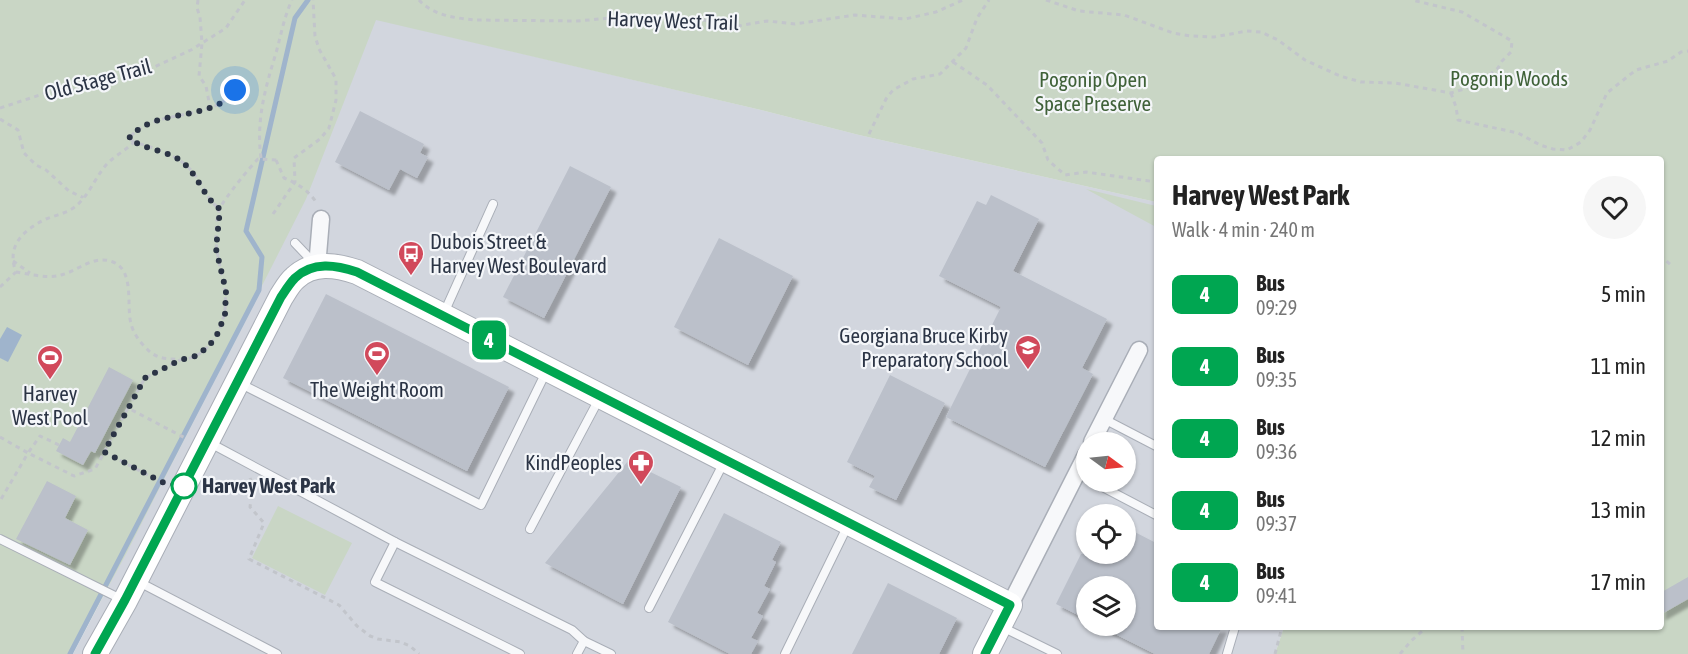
<!DOCTYPE html>
<meta charset="utf-8">
<style>
body{margin:0;font-family:"Asap Condensed",sans-serif;background:#f6f6f6;color:#222;height:100vh;display:flex;flex-direction:column;font-size:22px;white-space:nowrap}
*{box-sizing:border-box;margin:0}
p{font-size:20px;color:#767676}
.icon{flex:none;width:33px;height:33px;fill:none;stroke:currentColor;stroke-width:2;stroke-linecap:round;stroke-linejoin:round}
.map{position:relative;flex:1;overflow:hidden}
.panel{position:absolute;left:1154px;top:156px;width:510px;height:474px;display:flex;flex-direction:column;background:#fff;border-radius:6px;box-shadow:0 2px 4px #0004}
.panel>*{flex:none}
.badge{padding:0 12px;border-radius:9px;font-size:21px;line-height:39px}
.needle{width:39px;rotate:105deg}
.tools{position:absolute;left:1076px;top:432px;display:grid;gap:12px}
.tools a{display:grid;place-items:center;width:60px;height:60px;border-radius:50%;background:#fff;box-shadow:0 2px 4px #0004;font-size:30px}
.you{position:absolute;width:30px;height:30px;margin:-15px;border:4px solid #fff;border-radius:50%;background:#1a73e8;box-shadow:0 0 0 9px #1a73e833}
.map>.badge{position:absolute;translate:-50% -50%;box-shadow:0 0 0 3px #fff}
.round{display:grid;place-items:center;flex:none;width:63px;height:63px;border-radius:32px;background:#f6f6f6}
.overview{display:flex;align-items:center;justify-content:space-between;height:102px;padding:0 18px}
h1{font-size:28px;font-weight:700;line-height:45px}
ul{padding:0;list-style:none}
li{display:flex;align-items:center;gap:18px;height:72px;padding:0 18px}
li div{flex:1}
li b{display:block;font-size:22px}
li em{font-style:normal}
li .badge{min-width:66px;font-weight:700;text-align:center}
.map>svg:first-child{display:block}
</style>
<div class="map">
<svg width="1688" height="654" viewBox="0 0 1688 654">
<defs>
<filter id="shadow"><feDropShadow dx="5.5" dy="5.5" stdDeviation="1.5" flood-color="#0004"/></filter>
</defs>
<rect width="100%" height="100%" fill="#e4e7ec"/>
<!-- built -->
<path fill="#d2d6de" fill-rule="evenodd" d="M375 19 761 110 859 135 1156 202V627H1284L1275 654H73L125 555ZM1086 442H1125V482H1086ZM1086 514H1125V554H1086ZM1086 586H1125V626H1086Z"/>
<!-- green -->
<g fill="#c9d6c5">
<path d="M0 0H1688V654H1275L1284 627H1660V159H1156V202L859 135 761 110 376 20 306 199 125 556 72 654H0Z"/>
<path d="M1086 189 1156 206V227Z"/>
<path d="M278 506 352 543 325 595 252 558Z"/>
</g>
<!-- water -->
<path fill="#9fb4cc" d="M7 327 22 335 8 362 0 358V339Z"/>
<g fill="none" stroke-linecap="round" stroke-linejoin="round">
<!-- stream -->
<path stroke="#9fb4cc" stroke-width="5" d="M70 654 259 290 262 257 246 231 295 18 308 0"/>
</g>
<!-- building -->
<g fill="#bbc0ca" filter="url(#shadow)">
<path d="M360 111 424 144 420 153 428 157 417 178 400 169 389 190 335 162Z"/>
<path d="M570 166 611 187 544 318 503 297Z"/>
<path d="M991 195 1039 219 1013 271 1107 319 1082 368 1093 374 1045 467 946 417 1001 307 939 276 977 201 986 205Z"/>
<path d="M719 238 793 276 748 365 674 327Z"/>
<path d="M326 294 509 387 467 471 283 378Z"/>
<path d="M109 367 133 380 95 453 91 451 83 465 56 451 63 438 70 442Z"/>
<path d="M890 375 945 403 896 500 869 487 875 476 847 462Z"/>
<path d="M628 461 681 487 623 604 545 563Z"/>
<path d="M47 481 76 496 65 518 88 530 70 565 16 539Z"/>
<path d="M724 513 781 542 772 560 776 562 764 586 770 589 757 613 763 616 751 638 758 641 751 654H730L668 622Z"/>
<path d="M1125 527 1156 543V627H1222L1209 654H1155L1099 626H1125V586H1086V619L1056 604 1081 554H1125Z"/>
<path d="M1688 577V599L1660 615V593Z"/>
<path d="M888 583 957 618 939 654H852Z"/>
</g>
<g fill="none" stroke-linecap="round" stroke-linejoin="round">
<defs>
<g id="lane">
<path d="M295 243 315 264"/>
<path d="M444 313 493 204"/>
<path d="M239 383 481 505 547 370"/>
<path d="M1104 419 1156 446"/>
<path d="M210 443 395 542 572 630 584 641 577 654"/>
<path d="M1093 482 1156 515"/>
<path d="M530 529 599 399"/>
<path d="M0 539 123 600"/>
<path d="M395 542 375 582 520 654"/>
<path d="M137 581 277 654"/>
<path d="M649 608 724 462"/>
<path d="M1002 627 1057 654"/>
<path d="M584 641 611 654"/>
<path d="M785 654 848 525"/>
<path d="M1227 654 1235 627"/>
</g>
<g id="street">
<path d="M317 267 321 219"/>
<path d="M1092 442 1139 350"/>
<path d="M1010 605 1086 455"/>
</g>
<path id="secondary" d="M95 654 125 601 281 297C285 291 289 283 295 278 313 261 336 265 357 272L1010 605 985 654"/>
</defs>
<!-- lane casing -->
<use href="#lane" stroke="#a9aeb7" stroke-width="10"/>
<!-- street casing -->
<use href="#street" stroke="#a9aeb7" stroke-width="19"/>
<!-- secondary casing -->
<use href="#secondary" stroke="#a9aeb7" stroke-width="26"/>
<!-- path -->
<g stroke="#c2c5cb" stroke-width="3" stroke-dasharray="4.5 4.5" stroke-linecap="butt">
<path d="M198 0 197 8 200 17 202 43 199 76 206 86 210 107"/>
<path d="M419 0C432 15 455 18 474 20L577 21 611 18 674 17 704 20 738 26 767 21 795 24 855 15 905 19 936 12 963 0"/>
<path d="M1046 0 1079 11 1124 15 1173 33 1191 36 1214 37 1247 31 1261 32 1278 40 1305 60 1340 76 1361 82 1395 83 1451 93 1477 85 1498 68 1502 61 1511 52 1512 41 1462 12 1412 0"/>
<path d="M953 62 987 85 1042 143 1048 160 1065 175 1086 172 1156 182"/>
<path d="M1451 93 1456 107 1458 120 1518 133 1540 145 1553 149 1567 150 1581 142 1590 130 1607 93 1622 81 1636 70 1668 61 1681 52 1688 51"/>
<path d="M0 108 49 92 67 91 100 81 119 79 150 69 191 50 226 28 245 0"/>
<path d="M0 119 18 130 24 153 36 165 46 170 69 191 82 197 83 196"/>
<path d="M869 134 886 99 893 90 913 79 940 74 966 48 977 18 989 0"/>
<path d="M134 142 129 138C152 112 192 119 221 103 226 100 231 95 235 90"/>
<path d="M261 158C256 120 265 89 276 53 281 35 284 17 292 0"/>
<path d="M276 160 284 178C297 183 309 191 316 202"/>
<path d="M273 214 295 182 294 158 320 139 329 128 336 100V79L319 49 315 36 313 0"/>
<path d="M1660 255 1673 267"/>
<path d="M13 261 30 273"/>
<path d="M16 272C29 274 48 279 61 275 78 271 94 254 113 262 135 271 126 305 131 324 133 332 139 341 145 347 153 356 161 359 173 359 181 360 192 359 199 354 211 346 218 335 222 322 231 296 220 275 217 250 215 239 216 220 219 210 223 200 250 167 258 159L278 160"/>
<path d="M0 287 16 272C6 246 23 230 46 219 56 215 68 213 76 206 89 195 95 178 106 165 114 156 125 151 134 142 157 149 179 154 195 175 204 187 207 200 220 209"/>
<path d="M128 408 145 378 180 360"/>
<path d="M0 437 28 453 0 501"/>
<path d="M59 445 40 436 28 453 74 476 95 469 128 408 187 439"/>
<path d="M104 452 163 483"/>
<path d="M250 478 253 486 250 507 264 523 249 559 339 605 357 626 370 636 378 639 401 642 410 646 419 654"/>
<path d="M1462 627 1463 654"/>
<path d="M1275 654 1282 627"/>
<path d="M1400 654 1411 641 1427 627"/>
</g>
<!-- lane -->
<use href="#lane" stroke="#f7f8fa" stroke-width="8"/>
<!-- street -->
<use href="#street" stroke="#f7f8fa" stroke-width="16"/>
<!-- secondary -->
<use href="#secondary" stroke="#fff" stroke-width="24"/>
</g>
<g fill="none" stroke-linecap="round" stroke-linejoin="round">
<defs>
<path id="line" d="M95 654 125 600 281 297C285 291 290 283 295 278 313 261 336 265 357 272L1010 605 985 654"/>
</defs>
<!-- line casing -->
<use href="#line" stroke="#fff" stroke-width="14"/>
<!-- line -->
<use href="#line" stroke="#00a651" stroke-width="9"/>
<!-- walk -->
<path stroke="#2b3445" stroke-width="6" stroke-dasharray="0 10.8" d="M184 486 164 483 104 452 145 378 180 360 196 356 209 346 218 333 225 314 226 291 216 249 220 209C203 197 198 174 181 161 165 149 143 150 129 138 151 112 192 119 221 103 226 100 231 95 235 90"/>
</g>
<!-- icons -->
<defs>
<symbol id="bus-pin" viewBox="-11 -11 22 30"><path d="M0 17L-7.5 6A9.5 9.5 0 1 1 7.5 6Z" fill="#d1495b" stroke="#f4f6f9"/><path d="M-5-6H5V4H4V6H2V4H-2V6H-4V4H-5ZM-3.5-4V0h7V-4ZM-3.5 1.2v1.5H-2V1.2ZM2 1.2v1.5H3.5V1.2Z" fill="#fff"/></symbol>
<symbol id="school-pin" viewBox="-11 -11 22 30"><path d="M0 17L-7.5 6A9.5 9.5 0 1 1 7.5 6Z" fill="#d1495b" stroke="#f4f6f9"/><path d="M0-5L7-2L0 1L-7-2ZM-4 1L0 2.5L4 1V4Q0 6-4 4Z" fill="#fff"/></symbol>
<symbol id="stadium-pin" viewBox="-11 -11 22 30"><path d="M0 17L-7.5 6A9.5 9.5 0 1 1 7.5 6Z" fill="#d1495b" stroke="#f4f6f9"/><path d="M0-5a6.5 5 0 1 0 0 10a6.5 5 0 1 0 0-10ZM-3.5-1.8h7v3.6h-7Z" fill="#fff"/></symbol>
<symbol id="pharmacy-pin" viewBox="-11 -11 22 30"><path d="M0 17L-7.5 6A9.5 9.5 0 1 1 7.5 6Z" fill="#d1495b" stroke="#f4f6f9"/><path d="M-2-6h4v4h4v4h-4v4h-4v-4h-4v-4h4Z" fill="#fff"/></symbol>
</defs>
<g fill-rule="evenodd">
<use href="#bus-pin" x="396" y="239" width="30" height="40"/>
<use href="#school-pin" x="1013" y="333" width="30" height="40"/>
<use href="#stadium-pin" x="362" y="339" width="30" height="40"/>
<use href="#stadium-pin" x="35" y="343" width="30" height="40"/>
<use href="#pharmacy-pin" x="626" y="448" width="30" height="40"/>
</g>
<!-- markers -->
<circle fill="#fff" stroke="#00a651" stroke-width="3" cx="184" cy="486" r="12"/>
<g text-anchor="middle" stroke-width="4.5" stroke-linejoin="round" paint-order="stroke">
<!-- street labels -->
<g font-size="21" fill="#2b3445" stroke="#f4f6f9">
<text transform="translate(673 21) rotate(2)" y="7">Harvey West Trail</text>
<text transform="translate(98 80) rotate(-15)" y="7">Old Stage Trail</text>
</g>
<!-- park labels -->
<g font-size="21" fill="#3f6138" stroke="#f4f6f9">
<text x="1509" y="86">Pogonip Woods</text>
<text x="1093" y="87">Pogonip Open<tspan x="1093" dy="24">Space Preserve</tspan></text>
</g>
<!-- poi labels -->
<g font-size="21" fill="#2b3445" stroke="#f4f6f9" text-anchor="end">
<text x="430" y="249" text-anchor="start">Dubois Street &amp;<tspan x="430" dy="24">Harvey West Boulevard</tspan></text>
<text x="1008" y="343">Georgiana Bruce Kirby<tspan x="1008" dy="24">Preparatory School</tspan></text>
<text x="377" y="397" text-anchor="middle">The Weight Room</text>
<text x="50" y="401" text-anchor="middle">Harvey<tspan x="50" dy="24">West Pool</tspan></text>
<text x="622" y="470">KindPeoples</text>
</g>
<!-- stop labels -->
<g font-size="21" font-weight="bold" fill="#2b3445" stroke="#f4f6f9" text-anchor="start">
<text x="202" y="493">Harvey West Park</text>
</g>
</g>
</svg>
<div class="tools">
<a><svg class="needle" viewBox="-14 -14 28 28"><path d="M0-13l5 13h-10z" fill="#e53935"/><path d="M0 13l5-13h-10z" fill="#767676"/></svg></a>
<a><svg class="icon" aria-label="locate" viewBox="0 0 24 24"><circle cx="12" cy="12" r="6"/><path d="M12 2v4M12 18v4M2 12h4M18 12h4"/></svg></a>
<a><svg class="icon" aria-label="layers" viewBox="0 0 24 24"><path d="M12 4l9 5-9 5-9-5zM3 14l9 5 9-5"/></svg></a>
</div>
<div class="you" style="left:235px;top:90px"></div>
<b class="badge" style="left:489px;top:340px;background:#00a651;color:#fff">4</b>
<section class="panel">
<div class="overview"><div><h1>Harvey West Park</h1><p>Walk · 4 min · 240 m</p></div><a class="round"><svg class="icon" aria-label="heart" viewBox="0 0 24 24"><path d="M12 20l-8-8c-3-5 5-10 8-4 3-6 11-1 8 4z"/></svg></a></div>
<ul>
<li><span class="badge" style="background:#00a651;color:#fff">4</span><div><b>Bus</b><p>09:29</p></div><em>5 min</em></li>
<li><span class="badge" style="background:#00a651;color:#fff">4</span><div><b>Bus</b><p>09:35</p></div><em>11 min</em></li>
<li><span class="badge" style="background:#00a651;color:#fff">4</span><div><b>Bus</b><p>09:36</p></div><em>12 min</em></li>
<li><span class="badge" style="background:#00a651;color:#fff">4</span><div><b>Bus</b><p>09:37</p></div><em>13 min</em></li>
<li><span class="badge" style="background:#00a651;color:#fff">4</span><div><b>Bus</b><p>09:41</p></div><em>17 min</em></li>
</ul>
</section>
</div>
